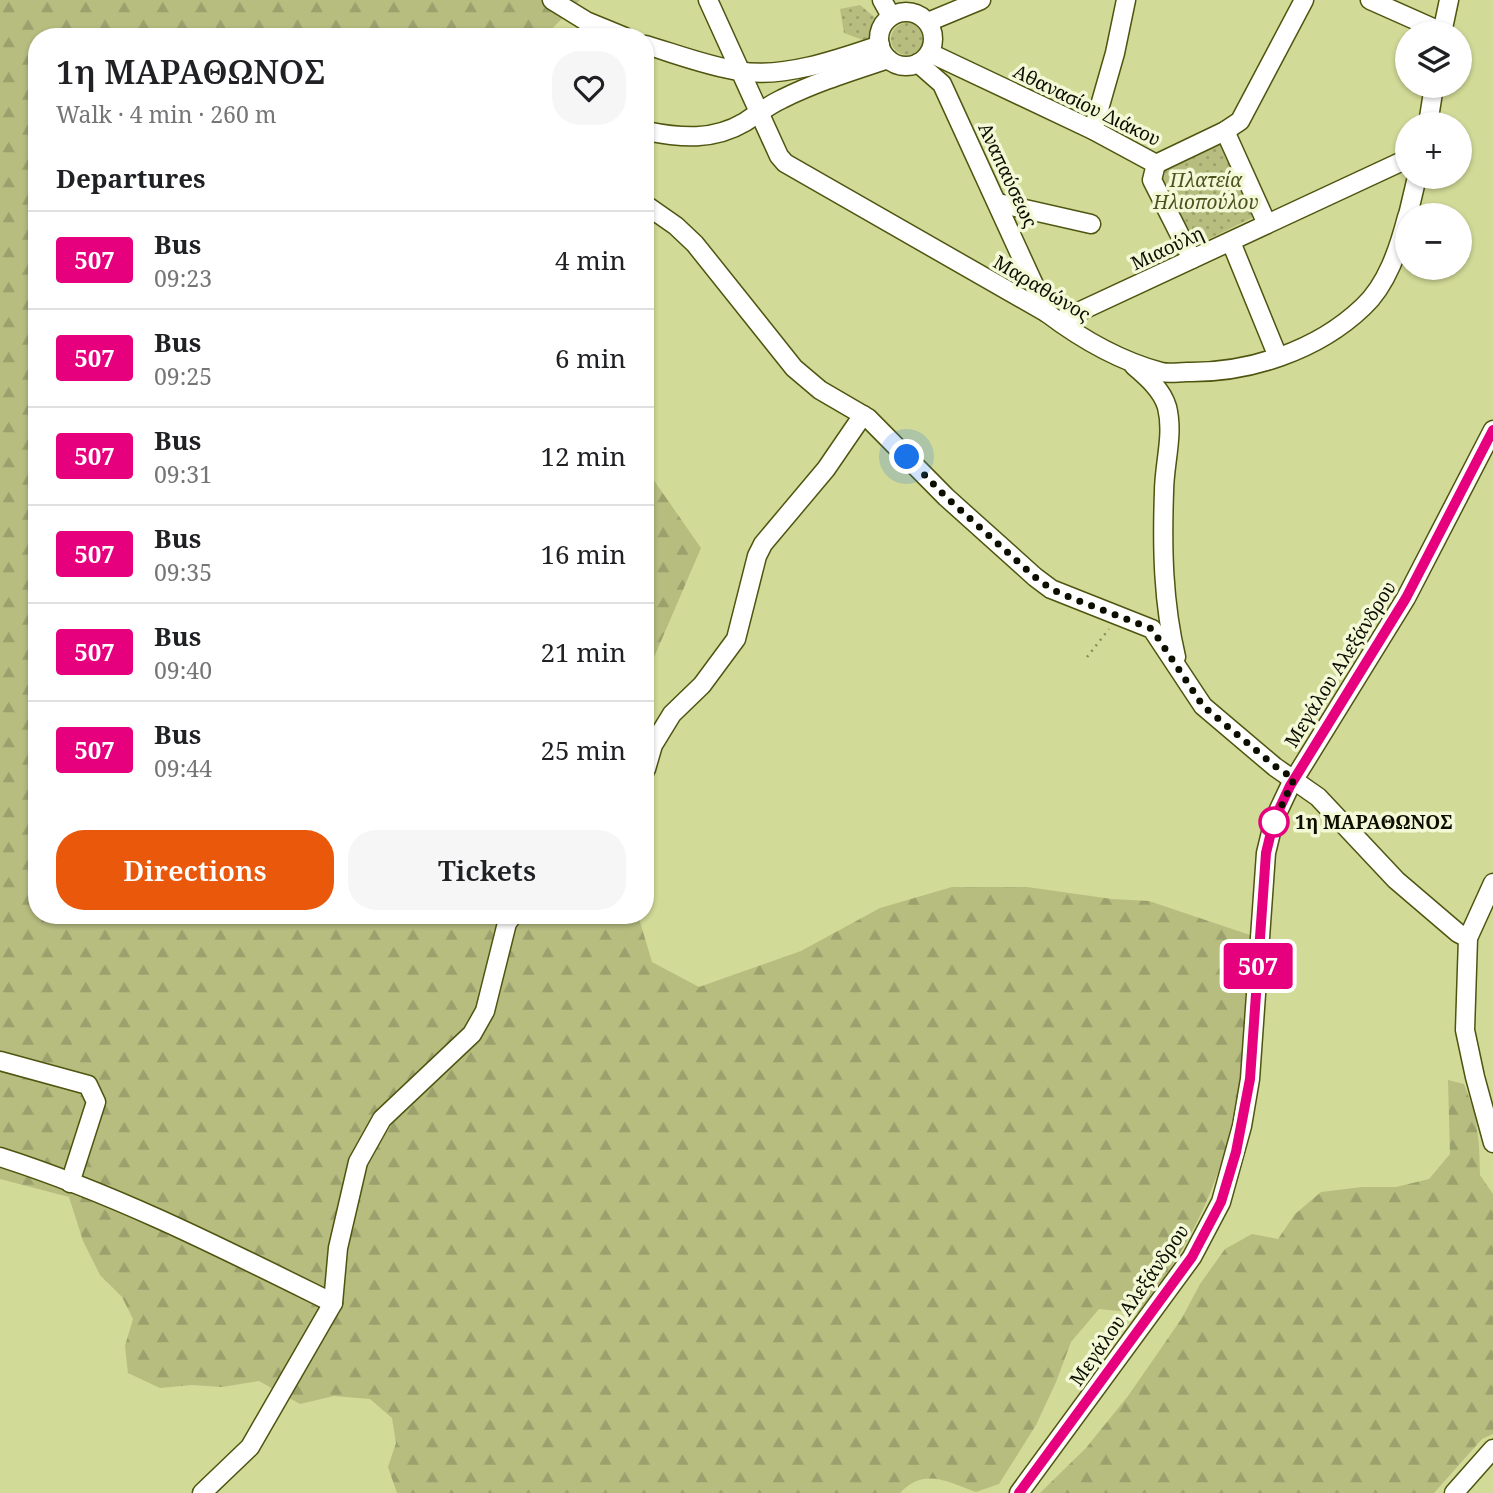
<!DOCTYPE html>
<meta charset="utf-8">
<style>
body{margin:0;font-family:"Noto Serif",serif;background:#f6f6f6;color:#202124;height:100vh;display:flex;flex-direction:column;font-size:26px;white-space:nowrap}
*{box-sizing:border-box;margin:0}
p{font-size:23px;color:#757577}
.icon{flex:none;width:38px;height:38px;fill:none;stroke:currentColor;stroke-width:2;stroke-linecap:round;stroke-linejoin:round}
.map{position:relative;flex:1;overflow:hidden}
.side{position:absolute;left:28px;top:28px;width:626px;height:896px;display:flex;flex-direction:column;background:#fff;border-radius:28px;box-shadow:0 2px 5px #0004}
.side>*{flex:none}
.badge{padding:0 14px;border-radius:5px;font-size:24px;line-height:46px}
.fabs{position:absolute;left:1395px;top:21px;display:grid;gap:14px}
.fabs a{display:grid;place-items:center;width:77px;height:77px;border-radius:50%;background:#fff;box-shadow:0 2px 5px #0004;font-size:35px}
.you{position:absolute;width:35px;height:35px;margin:-18px;border:5px solid #fff;border-radius:50%;background:#1a73e8;box-shadow:0 0 0 10px #1a73e833}
.map>.badge{position:absolute;translate:-50% -50%;box-shadow:0 0 0 4px #fff}
h2{padding:0 28px;font-size:26px;line-height:63px}
.round{display:grid;place-items:center;flex:none;width:74px;height:74px;border-radius:28px;background:#f6f6f6}
.head{display:flex;align-items:center;justify-content:space-between;height:119px;padding:0 28px}
h1{font-size:33px;font-weight:600;line-height:52px}
.action{display:flex;gap:14px;margin-top:auto;padding:14px 28px}
.action a{flex:1;height:80px;border-radius:28px;background:#ea580c;color:#fff;font-size:28px;font-weight:600;line-height:80px;text-align:center}
.action a+a{background:#f6f6f6;color:#202124}
ul{padding:0;list-style:none}
li{display:flex;align-items:center;gap:21px;height:98px;padding:0 28px;border-top:2px solid #e0e0e0}
li div{flex:1}
li b{display:block;font-size:26px}
li em{font-style:normal}
li .badge{min-width:77px;font-weight:700;text-align:center}
.map>svg:first-child{display:block}
</style>
<div class="map">
<svg width="1493" height="1493" viewBox="0 0 1493 1493">
<defs>
<pattern id="green-dots" width="8" height="8" patternUnits="userSpaceOnUse" patternTransform="scale(1.75)"><rect width="8" height="8" fill="#b6bd7f"/><path d="M2 2h.1M6 6h.1" fill="none" stroke="#9ba16c" stroke-width="1.8" stroke-linecap="round"/></pattern>
<pattern id="forest-firs" width="22" height="20" patternUnits="userSpaceOnUse" patternTransform="scale(1.75)"><rect width="22" height="20" fill="#b6bd7f"/><path d="M5 1l3.5 6h-7zM16 11l3.5 6h-7z" fill="#9ba16c"/></pattern>
</defs>
<rect width="100%" height="100%" fill="#d2da97"/>
<!-- green -->
<g fill="url(#green-dots)">
<path d="M860 5 878 20 873 37 863 40 844 33 840 9Z"/>
<circle cx="907" cy="39" r="16"/>
<path d="M1223 142 1256 216 1194 246 1162 183 1165 171Z"/>
</g>
<!-- forest -->
<g fill="url(#forest-firs)">
<path d="M0 0H580L544 37H37V915H638L652 962 699 987 801 951 880 908 952 887H1027L1112 899 1149 901 1250 935C1248 972 1248 1010 1245 1048 1240 1124 1212 1205 1170 1269 1160 1284 1149 1298 1138 1313L1099 1309 1071 1342 1056 1382 1036 1425 999 1484 976 1492C948 1482 924 1467 900 1493H397L388 1467 396 1443 392 1418 370 1399 334 1396 300 1404 259 1381 222 1387 192 1385 160 1388 128 1373 125 1346 133 1319 122 1297 100 1275 83 1241 69 1197 0 1179Z"/>
<path d="M646 469 701 548 646 676Z"/>
<path d="M1448 1080 1464 1084 1475 1113 1479 1145 1480 1175 1493 1194V1434L1482 1439 1434 1493H1040L1086 1448 1128 1396 1182 1318 1200 1284 1225 1249 1252 1234 1278 1239 1295 1214 1321 1192 1362 1187H1396L1429 1179 1450 1154Z"/>
</g>
<g fill="none" stroke-linecap="round" stroke-linejoin="round">
<defs>
<g id="minor">
<path d="M552 0 586 21 625 37"/>
<path d="M708 0 779 156 785 163 1047 313C1080 338 1120 361 1161 372 1169 374 1179 372 1187 372 1249 373 1317 351 1363 307 1387 285 1399 248 1407 217"/>
<path d="M882 0 891 16"/>
<path d="M1370 0 1442 32"/>
<circle cx="906" cy="39" r="27"/>
<path d="M928 22 981 0"/>
<path d="M1442 33 1449 0"/>
<path d="M646 45C676 54 707 66 739 71 782 79 839 59 880 45"/>
<path d="M930 53 1093 130 1156 164"/>
<path d="M918 63 942 84 1047 313"/>
<path d="M1428 124 1434 86"/>
<path d="M1093 130 1115 53 1126 0"/>
<path d="M646 131C681 138 713 141 745 122 757 114 769 105 782 99 816 82 852 71 888 59"/>
<path d="M1225 131 1267 224"/>
<path d="M1156 164 1225 131 1240 121 1304 0"/>
<path d="M1156 164 1152 180 1192 259"/>
<path d="M998 203 1091 224"/>
<path d="M646 205 676 226 695 244 794 368 820 390 868 418 946 497 1035 577 1051 589 1152 629 1203 706 1275 767 1318 797 1396 880 1458 933 1468 938"/>
<path d="M1408 215 1417 177"/>
<path d="M1231 242 1278 357"/>
<path d="M1059 321 1407 159"/>
<path d="M1134 366C1147 377 1162 390 1167 407 1174 435 1164 464 1164 492 1162 548 1163 602 1176 657"/>
<path d="M646 769 653 745 672 714 702 685 736 639 757 556 763 544 826 469 863 415"/>
<path d="M1493 883 1468 938 1465 1030 1475 1077 1493 1143"/>
<path d="M0 1061 88 1085 96 1102 70 1183"/>
<path d="M0 1157C116 1194 224 1249 333 1303"/>
<path d="M202 1493 250 1447 333 1303 338 1248 358 1162 382 1119 472 1034 485 1011 507 923 513 915"/>
<path d="M1019 1493 1192 1257 1221 1202 1242 1126 1250 1079 1266 853 1274 820 1290 786 1406 598 1493 430"/>
<path d="M1454 1493 1493 1449"/>
</g>
</defs>
<!-- minor casing -->
<use href="#minor" stroke="#4f540f" stroke-width="21"/>
<!-- path -->
<path stroke="#878c5e" stroke-width="2.5" stroke-dasharray="2 5" stroke-linecap="butt" d="M1087 657 1109 629"/>
<!-- minor -->
<use href="#minor" stroke="#fff" stroke-width="18"/>
</g>
<g fill="none" stroke-linecap="round" stroke-linejoin="round">
<defs>
<path id="line" d="M1019 1493 1192 1257 1221 1202 1236 1152 1250 1079 1266 853 1274 820 1290 786 1406 598 1493 430"/>
</defs>
<!-- line casing -->
<use href="#line" stroke="#fff" stroke-width="16"/>
<!-- line -->
<use href="#line" stroke="#e6007e" stroke-width="10"/>
<!-- walk -->
<path stroke="#0d0e00" stroke-width="7" stroke-dasharray="0 12.6" d="M907 457 946 497 1035 577 1051 589 1074 599 1152 629 1203 706 1275 766 1294 779 1274 822"/>
</g>
<!-- markers -->
<circle fill="#fff" stroke="#e6007e" stroke-width="3.5" cx="1274" cy="822" r="14"/>
<g text-anchor="middle" stroke-width="7" stroke-linejoin="round" paint-order="stroke">
<!-- street labels -->
<g font-size="19" fill="#0d0e00" stroke="#f3f8d6">
<text transform="translate(1087 105) rotate(26)" y="7">Αθανασίου Διάκου</text>
<text transform="translate(1008 175) rotate(65)" y="7">Αναπαύσεως</text>
<text transform="translate(1167 248) rotate(-25)" y="7">Μιαούλη</text>
<text transform="translate(1042 288) rotate(31)" y="7">Μαραθώνος</text>
<text transform="translate(1340 664) rotate(-58)" y="7">Μεγάλου Αλεξάνδρου</text>
<text transform="translate(1129 1305) rotate(-55)" y="7">Μεγάλου Αλεξάνδρου</text>
</g>
<!-- park labels -->
<g font-size="19" font-style="italic" fill="#4d521d" stroke="#f3f8d6">
<text x="1206" y="187">Πλατεία<tspan x="1206" dy="22">Ηλιοπούλου</tspan></text>
</g>
<!-- stop labels -->
<g font-size="19" font-weight="bold" fill="#0d0e00" stroke="#f3f8d6" text-anchor="start">
<text x="1295" y="829">1η ΜΑΡΑΘΩΝΟΣ</text>
</g>
</g>
</svg>
<div class="fabs">
<a><svg class="icon" aria-label="layers" viewBox="0 0 24 24"><path d="M12 4l9 5-9 5-9-5zM3 14l9 5 9-5"/></svg></a>
<a>+</a>
<a>−</a>
</div>
<div class="you" style="left:907px;top:457px"></div>
<b class="badge" style="left:1258px;top:966px;background:#e6007e;color:#fff">507</b>
<section class="side">
<div class="head"><div><h1>1η ΜΑΡΑΘΩΝΟΣ</h1><p>Walk · 4 min · 260 m</p></div><a class="round"><svg class="icon" aria-label="heart" viewBox="0 0 24 24"><path d="M12 20l-8-8c-3-5 5-10 8-4 3-6 11-1 8 4z"/></svg></a></div>
<h2>Departures</h2>
<ul>
<li><span class="badge" style="background:#e6007e;color:#fff">507</span><div><b>Bus</b><p>09:23</p></div><em>4 min</em></li>
<li><span class="badge" style="background:#e6007e;color:#fff">507</span><div><b>Bus</b><p>09:25</p></div><em>6 min</em></li>
<li><span class="badge" style="background:#e6007e;color:#fff">507</span><div><b>Bus</b><p>09:31</p></div><em>12 min</em></li>
<li><span class="badge" style="background:#e6007e;color:#fff">507</span><div><b>Bus</b><p>09:35</p></div><em>16 min</em></li>
<li><span class="badge" style="background:#e6007e;color:#fff">507</span><div><b>Bus</b><p>09:40</p></div><em>21 min</em></li>
<li><span class="badge" style="background:#e6007e;color:#fff">507</span><div><b>Bus</b><p>09:44</p></div><em>25 min</em></li>
</ul>
<div class="action"><a>Directions</a><a>Tickets</a></div>
</section>
</div>
